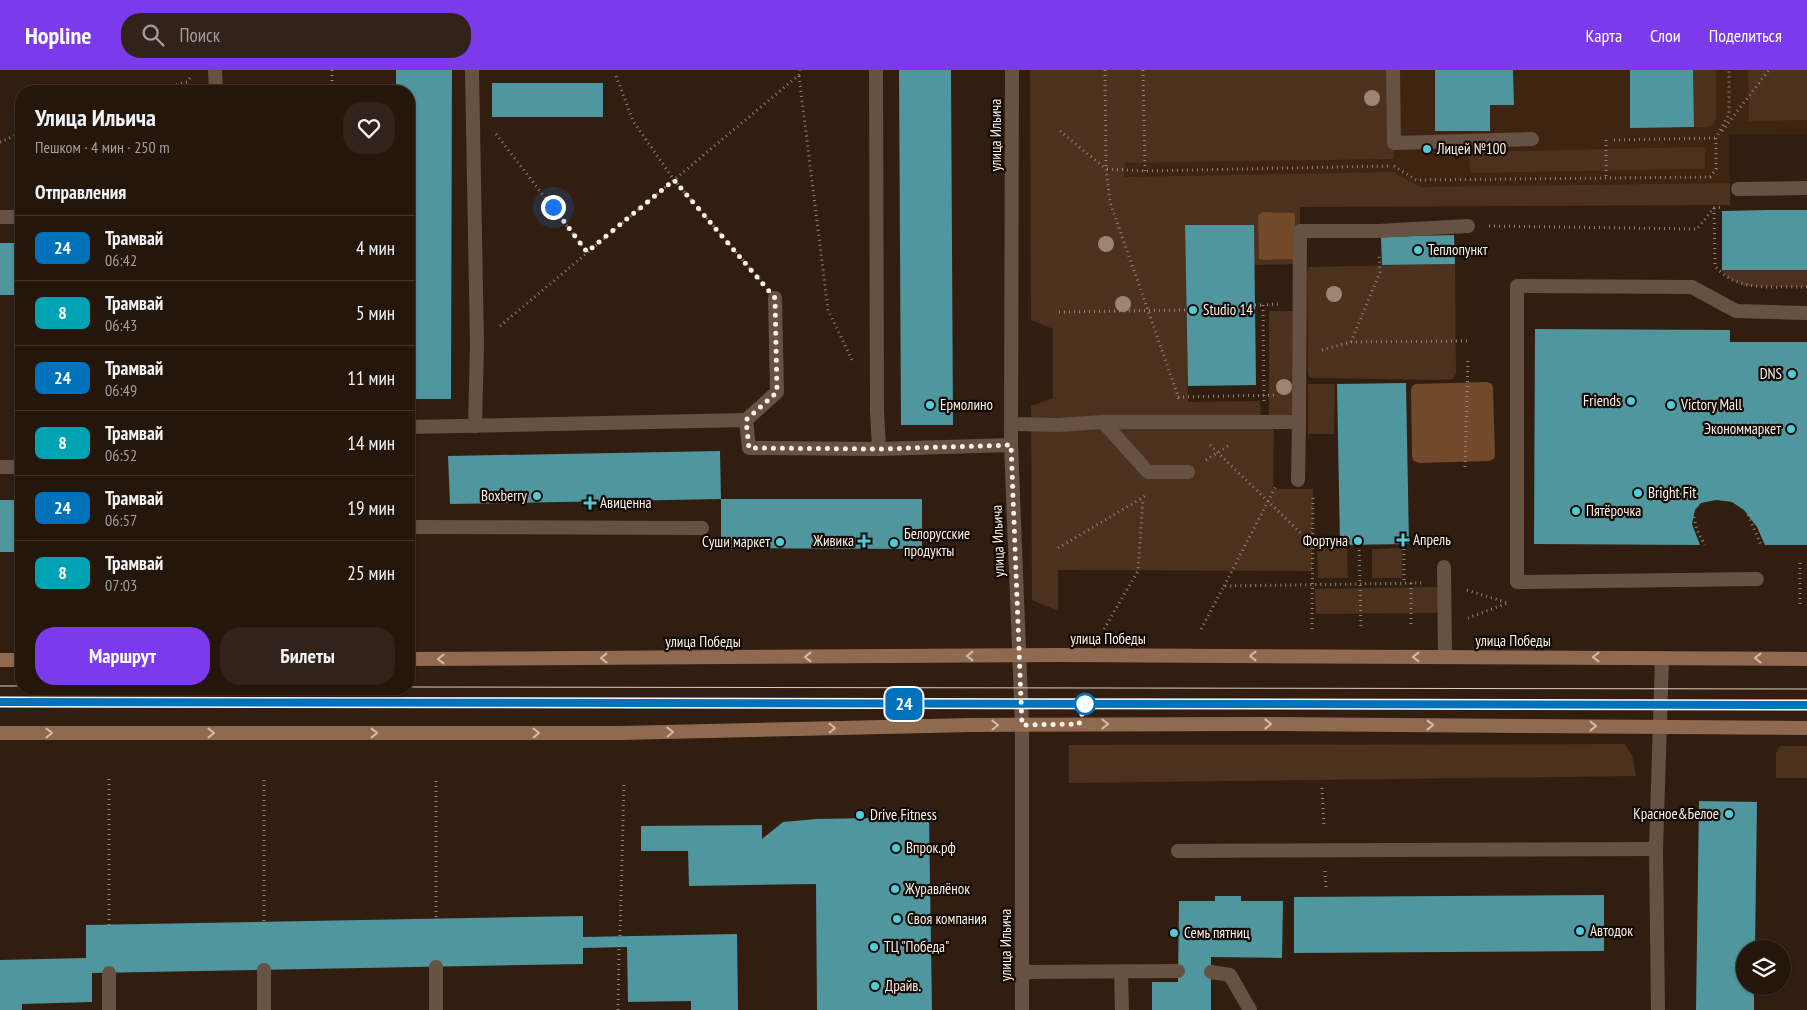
<!DOCTYPE html>
<html lang="ru">
<meta charset="utf-8">
<style>
body{margin:0;font-family:"PT Sans Narrow",sans-serif;background:#31231a;color:#f1f3f6;height:100vh;display:flex;flex-direction:column;font-size:19px;white-space:nowrap}
*{box-sizing:border-box;margin:0}
p{font-size:16px;color:#a39f9d}
.icon{flex:none;width:28px;height:28px;fill:none;stroke:currentColor;stroke-width:2;stroke-linecap:round;stroke-linejoin:round}
.map{position:relative;flex:1;overflow:hidden}
.drawer{position:absolute;left:15px;top:15px;width:400px;height:610px;display:flex;flex-direction:column;background:#25160c;border-radius:20px;box-shadow:0 1px 4px #0004,0 0 0 1px #42352d}
.drawer>*{flex:none}
.badge{padding:0 10px;border-radius:8px;font-size:18px;line-height:32px}
.fabs{position:absolute;left:1736px;top:870px;display:grid;gap:10px}
.fabs a{display:grid;place-items:center;width:55px;height:55px;border-radius:50%;background:#25160c;box-shadow:0 1px 4px #0004,0 0 0 1px #42352d;font-size:25px}
.you{position:absolute;width:25px;height:25px;margin:-12px;border:4px solid #fff;border-radius:50%;background:#1a73e8;box-shadow:0 0 0 8px #1a73e833}
.map>.badge{position:absolute;translate:-50% -50%;box-shadow:0 0 0 2px #fff}
h2{padding:0 20px;font-size:19px;line-height:45px}
.round{display:grid;place-items:center;flex:none;width:52px;height:52px;border-radius:20px;background:#31231a}
.overview{display:flex;align-items:center;justify-content:space-between;height:85px;padding:0 20px}
h1{font-size:24px;font-weight:600;line-height:38px}
.cta{display:flex;gap:10px;margin-top:auto;padding:10px 20px}
.cta a{flex:1;height:58px;border-radius:20px;background:#7c3aed;color:#fff;font-size:20px;font-weight:600;line-height:58px;text-align:center}
.cta a+a{background:#31231a;color:#f1f3f6}
ul{padding:0;list-style:none}
li{display:flex;align-items:center;gap:15px;height:65px;padding:0 20px;border-top:1px solid #42352d}
li div{flex:1}
li b{display:block;font-size:19px}
li em{font-style:normal}
li .badge{min-width:55px;font-weight:700;text-align:center}
header{display:flex;align-items:center;gap:30px;box-sizing:border-box;height:70px;padding:0 25px;background:#7c3aed;color:#fff}
header strong{font-size:24px}
nav{display:flex;gap:28px;margin-inline-start:auto;font-size:18px}
.search{width:350px;height:45px;background:#31231a;display:flex;align-items:center;gap:12px;box-sizing:border-box;padding:0 18px;border-radius:20px;color:#a39f9d;font-size:19px}
.map>svg:first-child{display:block}
</style>
<header>
<strong>Hopline</strong>
<div class="search"><svg class="icon" aria-label="search" viewBox="0 0 24 24"><circle cx="10" cy="10" r="6"/><path d="M15 15l6 6"/></svg>Поиск</div>
<nav><a>Карта</a><a>Слои</a><a>Поделиться</a></nav>
</header>
<div class="map">
<svg width="1807" height="940" viewBox="0 0 1807 940">
<rect width="100%" height="100%" fill="#311e10"/>
<!-- built -->
<path fill="#3d2512" d="M1124 0H1807V64L1729 65 1730 135 1124 107Z"/>
<!-- green -->
<g fill="#4b311e">
<path d="M1030 0H1393L1394 89 1125 93 1124 107 1393 102 1420 117 1730 113V135L1300 137V194L1254 195 1253 155H1185L1188 332 1260 331 1261 352 1274 356 1273 419H1313L1312 501 1058 500V541L1032 530 1031 336 1053 328V259L1031 250Z"/>
<path d="M1693 0H1716V50C1712 59 1703 57 1694 57Z"/>
<path d="M1748 0H1807V50L1749 51Z"/>
<path d="M1703 77 1705 80V97L1703 99 1471 103 1470 101 1469 84 1471 82Z"/>
<path d="M1455 194 1456 304 1453 308 1449 310 1310 308 1308 304 1307 202 1309 197Z"/>
<path d="M1722 200H1807V217L1745 216 1727 208Z"/>
<path d="M1269 241H1299V352L1269 353Z"/>
<path d="M1308 314H1335L1334 364H1308Z"/>
<path d="M1347 476 1348 508H1318L1317 477Z"/>
<path d="M1402 478V508H1372V479Z"/>
<path d="M1438 517V543L1316 544 1315 519Z"/>
<path d="M1625 674 1632 685 1636 706 1069 713V675Z"/>
<path d="M1780 676H1807V708H1776V683Z"/>
</g>
<!-- forest -->
<g fill="#72492a">
<path d="M1262 142 1294 143 1295 146 1294 189 1263 190 1259 189 1258 146Z"/>
<path d="M1487 312 1492 314 1493 318 1495 385 1494 389 1489 391 1419 393 1414 391 1412 387 1411 320 1412 316 1416 314Z"/>
</g>
<!-- building -->
<g fill="#4f969f">
<path d="M396 0H452L451 329H409V21H396Z"/>
<path d="M899 0H951L953 355H901Z"/>
<path d="M1435 0H1513L1514 35H1490V61H1435Z"/>
<path d="M1630 0H1693L1694 57 1630 58Z"/>
<rect x="492" y="13" width="111" height="34"/>
<path d="M1768 140H1807V200H1722V141Z"/>
<path d="M1185 155H1254L1256 315 1188 316Z"/>
<path d="M1454 165 1455 194 1382 195 1381 167Z"/>
<rect x="0" y="173" width="21" height="52"/>
<path d="M1535 259 1730 260V272H1807V475H1765L1757 457 1744 440 1732 432 1716 430 1701 433 1695 440 1692 454 1700 475 1534 474Z"/>
<path d="M1406 313 1409 474 1340 475 1337 314Z"/>
<path d="M720 381 721 429 450 434 448 386Z"/>
<path d="M721 429H922V479L721 478Z"/>
<rect x="0" y="430" width="21" height="52"/>
<path d="M1699 731 1757 732 1755 879H1745V916H1754V940H1696Z"/>
<path d="M929 747 932 940H817L816 814 689 816 688 781H641V756L762 755V769L783 752 816 749Z"/>
<path d="M1604 825V881L1294 883V827Z"/>
<path d="M1215 826H1241V831H1283L1282 888 1211 887V940H1152V912H1178L1179 831H1215Z"/>
<path d="M583 846V867L737 864 738 940H691V931L628 932 627 877 583 878V894L92 903V932L22 934V940H0V890L86 888V855Z"/>
</g>
<g fill="none" stroke-linecap="round" stroke-linejoin="round">
<!-- path -->
<g stroke="#958479" stroke-width="3" stroke-dasharray="1 4" stroke-linecap="butt">
<path d="M332 0V21"/>
<path d="M1105 0 1106 99 1145 101 1388 96"/>
<path d="M1143 0 1145 101"/>
<path d="M616 6 633 51 674 110 761 211"/>
<path d="M799 6 828 240 853 292"/>
<path d="M152 21 187 12 192 5"/>
<path d="M1060 61 1106 99 1110 132 1179 329"/>
<path d="M1722 61 1769 0"/>
<path d="M496 64 587 182"/>
<path d="M1606 70V108"/>
<path d="M1614 70 1716 68"/>
<path d="M0 72 21 63"/>
<path d="M1394 96 1416 110 1710 107 1716 99V68L1729 44V0"/>
<path d="M1714 138 1715 196C1737 223 1775 216 1807 217"/>
<path d="M1489 156 1697 159 1714 138 1724 137"/>
<path d="M1255 235H1263"/>
<path d="M1059 242 1186 240"/>
<path d="M500 256 799 5 800 0"/>
<path d="M1351 272 1380 202 1379 183"/>
<path d="M1322 280 1351 272 1467 271"/>
<path d="M1178 327 1278 325"/>
<path d="M1264 331 1263 235 1278 234"/>
<path d="M1210 375 1313 475"/>
<path d="M1206 390 1228 376"/>
<path d="M1465 397 1468 289"/>
<path d="M1748 445 1761 475"/>
<path d="M1694 447 1697 460 1705 475"/>
<path d="M1404 474V513"/>
<path d="M1359 475 1361 558"/>
<path d="M1058 478 1147 425"/>
<path d="M1411 513V557"/>
<path d="M1224 516 1277 414"/>
<path d="M1467 520 1508 533 1468 548"/>
<path d="M1800 534V491"/>
<path d="M1104 559 1138 501 1143 429"/>
<path d="M1201 559 1224 516 1422 513"/>
<path d="M1312 559 1313 427"/>
<path d="M109 709V855"/>
<path d="M264 710V852"/>
<path d="M436 711V849"/>
<path d="M1322 718 1324 758"/>
<path d="M1325 801 1326 817"/>
<path d="M620 866 624 712"/>
<path d="M618 940 619 877"/>
</g>
<!-- service -->
<g stroke="#675142" stroke-width="14">
<path d="M215 0 216 21"/>
<path d="M472 0 477 275 475 356"/>
<path d="M876 0 877 341 879 379"/>
<path d="M1393 0 1394 73 1532 69"/>
<path d="M1738 119 1807 118"/>
<path d="M0 147H21"/>
<path d="M746 350 777 322 775 228"/>
<path d="M1103 352 1148 402H1188"/>
<path d="M1011 354 1058 355 1103 352H1299L1300 161H1378L1468 156"/>
<path d="M409 357 746 350 749 378 879 379 1011 375"/>
<path d="M0 397H21"/>
<path d="M1298 410 1299 352"/>
<path d="M409 457 702 458"/>
<path d="M1444 497 1445 587"/>
<path d="M1757 509 1517 512V216L1692 217 1736 241 1807 243"/>
<path d="M1178 781 1656 779"/>
<path d="M1023 902 1178 901"/>
<path d="M1121 902 1122 940"/>
<path d="M1211 902 1230 905 1250 940"/>
<path d="M109 903V940"/>
<path d="M264 940V900"/>
<path d="M436 940V897"/>
<path d="M1658 940 1656 779 1662 588"/>
</g>
<!-- tertiary -->
<path stroke="#675142" stroke-width="14" d="M1012 0 1011 375 1022 655V940"/>
<!-- secondary -->
<g stroke="#906a50" stroke-width="14">
<path d="M409 589 1059 585 1807 589"/>
<path d="M0 590H21"/>
<path d="M0 663H621L972 655 1264 654 1807 658"/>
</g>
<!-- tram -->
<g stroke="#ddcec5" stroke-width="1">
<path d="M0 616H21"/>
<path d="M409 617 1807 619"/>
<path d="M0 632 1807 635"/>
</g>
</g>
<!-- trees -->
<g fill="#9d8574">
<circle cx="1372" cy="28" r="8"/>
<circle cx="1106" cy="174" r="8"/>
<circle cx="1334" cy="224" r="8"/>
<circle cx="1123" cy="234" r="8"/>
<circle cx="1284" cy="317" r="8"/>
</g>
<!-- one-way arrows -->
<defs><path id="oneway-chevron" d="M-2-3.5L2.5 0L-2 3.5" fill="none" stroke-width="1.6" stroke-linecap="round" stroke-linejoin="round" transform="scale(1.25)"/></defs>
<g stroke="#d2baab">
<use href="#oneway-chevron" transform="translate(970 586) rotate(180)"/>
<use href="#oneway-chevron" transform="translate(1253 586) rotate(-180)"/>
<use href="#oneway-chevron" transform="translate(808 587) rotate(180)"/>
<use href="#oneway-chevron" transform="translate(1416 587) rotate(-180)"/>
<use href="#oneway-chevron" transform="translate(1596 587) rotate(-180)"/>
<use href="#oneway-chevron" transform="translate(604 588) rotate(180)"/>
<use href="#oneway-chevron" transform="translate(1758 588) rotate(-180)"/>
<use href="#oneway-chevron" transform="translate(441 589) rotate(180)"/>
<use href="#oneway-chevron" transform="translate(1105 654)"/>
<use href="#oneway-chevron" transform="translate(1268 654)"/>
<use href="#oneway-chevron" transform="translate(995 655) rotate(-1)"/>
<use href="#oneway-chevron" transform="translate(1430 655)"/>
<use href="#oneway-chevron" transform="translate(1593 656)"/>
<use href="#oneway-chevron" transform="translate(832 658) rotate(-1)"/>
<use href="#oneway-chevron" transform="translate(670 662) rotate(-1)"/>
<use href="#oneway-chevron" transform="translate(49 663)"/>
<use href="#oneway-chevron" transform="translate(211 663)"/>
<use href="#oneway-chevron" transform="translate(374 663)"/>
<use href="#oneway-chevron" transform="translate(536 663)"/>
</g>
<g fill="none" stroke-linecap="round" stroke-linejoin="round">
<defs>
<path id="line" d="M0 632 1807 635"/>
</defs>
<!-- line casing -->
<use href="#line" stroke="#fff" stroke-width="11"/>
<!-- line -->
<use href="#line" stroke="#0072bc" stroke-width="8"/>
<!-- walk -->
<path stroke="#fef0e7" stroke-width="5" stroke-dasharray="0 9" d="M553 137 587 182 674 110 775 228 777 322 746 350 749 378 879 379 1011 375 1022 655 1079 654 1085 634"/>
</g>
<!-- markers -->
<g fill="#52cbd9" stroke="#120a05" stroke-width="2">
<circle cx="1427" cy="79" r="5"/>
<circle cx="1418" cy="180" r="5"/>
<circle cx="1193" cy="240" r="5"/>
<circle cx="1792" cy="304" r="5"/>
<circle cx="1631" cy="331" r="5"/>
<circle cx="930" cy="335" r="5"/>
<circle cx="1671" cy="335" r="5"/>
<circle cx="1791" cy="359" r="5"/>
<circle cx="1638" cy="423" r="5"/>
<circle cx="537" cy="426" r="5"/>
<path d="M587.5 425.5h5v5h5v5h-5v5h-5v-5h-5v-5h5z"/>
<circle cx="1576" cy="441" r="5"/>
<path d="M1400.5 462.5h5v5h5v5h-5v5h-5v-5h-5v-5h5z"/>
<path d="M861.5 463.5h5v5h5v5h-5v5h-5v-5h-5v-5h5z"/>
<circle cx="1358" cy="471" r="5"/>
<circle cx="780" cy="472" r="5"/>
<circle cx="894" cy="473" r="5"/>
<circle cx="1729" cy="744" r="5"/>
<circle cx="860" cy="745" r="5"/>
<circle cx="896" cy="778" r="5"/>
<circle cx="895" cy="819" r="5"/>
<circle cx="897" cy="849" r="5"/>
<circle cx="1580" cy="861" r="5"/>
<circle cx="1174" cy="863" r="5"/>
<circle cx="874" cy="877" r="5"/>
<circle cx="875" cy="916" r="5"/>
</g>
<circle fill="#fff" stroke="#0072bc" stroke-width="2.5" cx="1085" cy="634" r="10"/>
<g text-anchor="middle" stroke-width="4.5" stroke-linejoin="round" paint-order="stroke">
<!-- street labels -->
<g font-size="15" fill="#fef0e7" stroke="#120a05">
<text transform="translate(996 65) rotate(-90)" y="5">улица Ильича</text>
<text transform="translate(998 471) rotate(-92)" y="5">улица Ильича</text>
<text x="1108" y="574">улица Победы</text>
<text x="1513" y="576">улица Победы</text>
<text x="703" y="577">улица Победы</text>
<text transform="translate(1006 875) rotate(-90)" y="5">улица Ильича</text>
</g>
<!-- poi labels -->
<g font-size="15" fill="#fef0e7" stroke="#120a05" text-anchor="start">
<text x="1437" y="84">Лицей №100</text>
<text x="1428" y="185">Теплопункт</text>
<text x="1203" y="245">Studio 14</text>
<text x="1782" y="309" text-anchor="end">DNS</text>
<text x="1621" y="336" text-anchor="end">Friends</text>
<text x="940" y="340">Ермолино</text>
<text x="1681" y="340">Victory Mall</text>
<text x="1781" y="364" text-anchor="end">Экономмаркет</text>
<text x="1648" y="428">Bright Fit</text>
<text x="527" y="431" text-anchor="end">Boxberry</text>
<text x="600" y="438">Авиценна</text>
<text x="1586" y="446">Пятёрочка</text>
<text x="904" y="469">Белорусские<tspan x="904" dy="17">продукты</tspan></text>
<text x="1413" y="475">Апрель</text>
<text x="854" y="476" text-anchor="end">Живика</text>
<text x="1348" y="476" text-anchor="end">Фортуна</text>
<text x="770" y="477" text-anchor="end">Суши маркет</text>
<text x="1719" y="749" text-anchor="end">Красное&amp;Белое</text>
<text x="870" y="750">Drive Fitness</text>
<text x="906" y="783">Впрок.рф</text>
<text x="905" y="824">Журавлёнок</text>
<text x="907" y="854">Своя компания</text>
<text x="1590" y="866">Автодок</text>
<text x="1184" y="868">Семь пятниц</text>
<text x="884" y="882">ТЦ "Победа"</text>
<text x="885" y="921">Драйв.</text>
</g>
</g>
</svg>
<div class="fabs">
<a><svg class="icon" aria-label="layers" viewBox="0 0 24 24"><path d="M12 4l9 5-9 5-9-5zM3 14l9 5 9-5"/></svg></a>
</div>
<div class="you" style="left:553px;top:137px"></div>
<b class="badge" style="left:904px;top:634px;background:#0072bc;color:#fff">24</b>
<section class="drawer">
<div class="overview"><div><h1>Улица Ильича</h1><p>Пешком · 4 мин · 250 m</p></div><a class="round"><svg class="icon" aria-label="heart" viewBox="0 0 24 24"><path d="M12 20l-8-8c-3-5 5-10 8-4 3-6 11-1 8 4z"/></svg></a></div>
<h2>Отправления</h2>
<ul>
<li><span class="badge" style="background:#0072bc;color:#fff">24</span><div><b>Трамвай</b><p>06:42</p></div><em>4 мин</em></li>
<li><span class="badge" style="background:#00a3b4;color:#fff">8</span><div><b>Трамвай</b><p>06:43</p></div><em>5 мин</em></li>
<li><span class="badge" style="background:#0072bc;color:#fff">24</span><div><b>Трамвай</b><p>06:49</p></div><em>11 мин</em></li>
<li><span class="badge" style="background:#00a3b4;color:#fff">8</span><div><b>Трамвай</b><p>06:52</p></div><em>14 мин</em></li>
<li><span class="badge" style="background:#0072bc;color:#fff">24</span><div><b>Трамвай</b><p>06:57</p></div><em>19 мин</em></li>
<li><span class="badge" style="background:#00a3b4;color:#fff">8</span><div><b>Трамвай</b><p>07:03</p></div><em>25 мин</em></li>
</ul>
<div class="cta"><a>Маршрут</a><a>Билеты</a></div>
</section>
</div>
